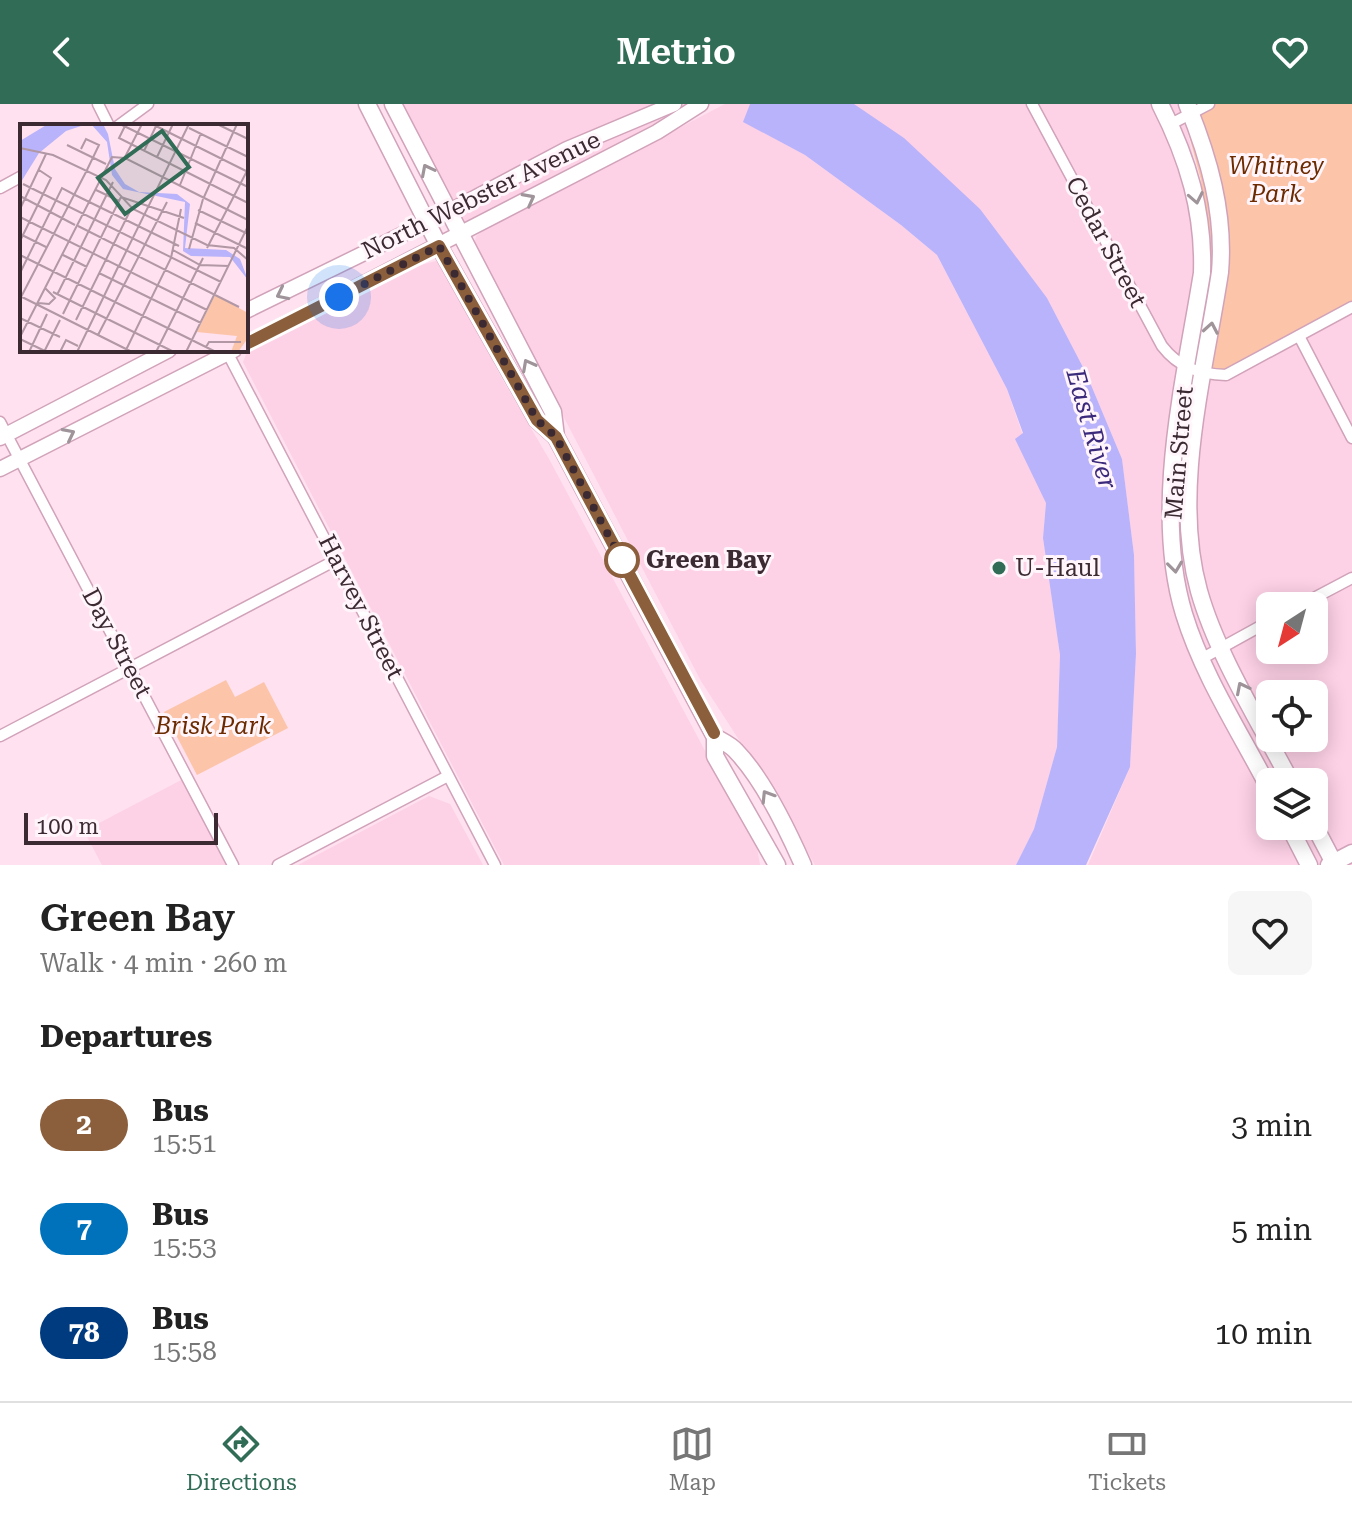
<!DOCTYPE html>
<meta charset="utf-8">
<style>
body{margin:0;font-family:"Roboto Serif",serif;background:#f6f6f6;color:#222;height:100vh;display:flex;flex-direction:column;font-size:30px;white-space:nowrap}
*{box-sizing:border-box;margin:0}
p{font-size:26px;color:#767676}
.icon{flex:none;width:44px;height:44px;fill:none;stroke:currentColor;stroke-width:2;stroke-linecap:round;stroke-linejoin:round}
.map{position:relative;height:761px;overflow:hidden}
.panel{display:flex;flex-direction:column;background:#fff;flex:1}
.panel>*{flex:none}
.badge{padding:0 16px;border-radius:26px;font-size:28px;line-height:52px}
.needle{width:52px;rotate:216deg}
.fabs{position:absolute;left:1256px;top:488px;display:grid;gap:16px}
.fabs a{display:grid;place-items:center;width:72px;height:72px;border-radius:12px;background:#fff;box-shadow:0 4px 20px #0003;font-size:40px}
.scale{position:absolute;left:24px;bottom:20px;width:194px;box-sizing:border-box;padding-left:8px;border:4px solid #3c2a33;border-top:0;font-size:22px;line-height:28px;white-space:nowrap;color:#3c2a33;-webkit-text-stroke:6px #fff5fa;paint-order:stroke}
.you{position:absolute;width:40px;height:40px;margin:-20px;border:6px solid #fff;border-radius:50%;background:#1a73e8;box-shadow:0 0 0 12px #1a73e833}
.map>.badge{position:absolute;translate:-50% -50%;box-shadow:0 0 0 4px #fff}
h2{padding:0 40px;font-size:30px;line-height:72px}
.round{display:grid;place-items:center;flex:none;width:84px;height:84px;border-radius:12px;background:#f6f6f6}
.overview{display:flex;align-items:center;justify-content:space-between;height:136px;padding:0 40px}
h1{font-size:38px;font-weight:600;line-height:60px}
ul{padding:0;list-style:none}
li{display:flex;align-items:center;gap:24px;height:104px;padding:0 40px}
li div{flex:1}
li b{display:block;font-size:30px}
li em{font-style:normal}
li .badge{min-width:88px;font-weight:700;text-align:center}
header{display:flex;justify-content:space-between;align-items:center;height:104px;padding:0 40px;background:#306c56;color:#fff;font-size:36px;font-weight:600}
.dock{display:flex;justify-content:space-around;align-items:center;height:112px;border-top:2px solid #e0e0e0;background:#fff;font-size:22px;color:#767676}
.dock a{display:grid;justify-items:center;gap:4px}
.dock .current{color:#306c56}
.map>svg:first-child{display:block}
</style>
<header><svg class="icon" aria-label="back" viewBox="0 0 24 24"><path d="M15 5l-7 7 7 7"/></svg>Metrio<svg class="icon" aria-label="heart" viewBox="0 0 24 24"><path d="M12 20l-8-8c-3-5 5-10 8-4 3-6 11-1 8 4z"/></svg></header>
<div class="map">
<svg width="1352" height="761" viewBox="0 0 1352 761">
<rect width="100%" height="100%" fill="#ffe1ef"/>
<!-- built -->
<g fill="#fdd1e6" fill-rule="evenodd">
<path d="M393 0H701L460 132Z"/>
<path d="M725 0H750L744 18 805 51 901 121 937 151 1007 285 1046 399 1043 434 1060 551 1057 643 1034 725 1016 761H815L778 696 701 577 477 146 475 137 476 132 486 125Z"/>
<path d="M854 0H1177L1184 13 1206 107 1352 203V761H1088L1130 663 1136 550 1134 451 1122 355 1086 269 1047 194ZM1270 502H1314V546H1270ZM1270 590H1314V634H1270ZM1270 678H1314V722H1270Z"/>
<path d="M436 157 443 162 502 275 549 355 757 744 760 761H504L243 258 247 248 254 244 417 162Z"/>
<path d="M187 673 233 761H102L84 727Z"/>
<path d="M429 692 450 700 483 761H298Z"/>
</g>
<!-- green -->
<g fill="#fcc4a8">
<path d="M1209 0H1352V203L1226 271 1191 265 1208 139 1201 76 1184 13Z"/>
<path d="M226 576 235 593 264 578 288 624 197 671 164 608Z"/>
</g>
<!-- water -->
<path fill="#b9b3fb" d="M750 0H854L904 34 980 105 1047 194 1086 269 1122 355 1134 451 1136 550 1130 663 1086 761H1016L1034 725 1057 643 1060 551 1043 434 1046 399 1015 335 1023 329 1007 285 937 151 901 121 805 51 743 18Z"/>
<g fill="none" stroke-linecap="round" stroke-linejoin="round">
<defs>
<g id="minor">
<path d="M98 0 109 22"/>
<path d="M1032 0 1162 242C1179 264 1199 270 1226 271L1352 203"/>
<path d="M1171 20 1209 0"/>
<path d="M118 22 148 0"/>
<path d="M0 84 22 72"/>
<path d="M1299 232 1352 334"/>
<path d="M226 246 495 761"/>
<path d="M0 318 233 761"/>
<path d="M1299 502 1352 474"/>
<path d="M1201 555 1270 517"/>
<path d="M0 632 336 456"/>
<path d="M278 761 448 672"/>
</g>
<g id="secondary">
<path d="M246 207 448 108 567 45 674 0"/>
<path d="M246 240 657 28 701 0"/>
<path d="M0 334 169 246"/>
<path d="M0 365 234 246"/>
</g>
<g id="primary">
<path d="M367 0 439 142 537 316 556 333"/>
<path d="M393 0 553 308 556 333 715 633V652L777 761"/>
<path d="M1160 0C1188 55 1204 108 1202 169 1185 275 1152 405 1184 510 1203 572 1240 628 1270 686"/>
<path d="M1187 0C1209 54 1225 109 1220 168 1205 268 1171 387 1199 487 1217 551 1260 619 1291 678"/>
<path d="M715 633C722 637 731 641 736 647 762 674 788 727 803 761"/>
<path d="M1314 721 1335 761"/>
<path d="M1289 722 1309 761"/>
<path d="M1329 761 1352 749"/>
</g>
</defs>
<!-- minor casing -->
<use href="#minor" stroke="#d1a3ba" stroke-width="13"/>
<!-- secondary casing -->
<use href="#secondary" stroke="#d1a3ba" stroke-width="17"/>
<!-- primary casing -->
<use href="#primary" stroke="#d1a3ba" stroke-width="19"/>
<!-- minor -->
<use href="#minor" stroke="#fff" stroke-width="10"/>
<!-- secondary -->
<use href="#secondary" stroke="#fff" stroke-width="14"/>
<!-- primary -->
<use href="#primary" stroke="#fff" stroke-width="16"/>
</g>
<!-- one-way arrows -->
<defs><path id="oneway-chevron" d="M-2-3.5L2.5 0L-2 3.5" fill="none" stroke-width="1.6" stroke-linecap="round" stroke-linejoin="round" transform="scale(2)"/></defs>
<g stroke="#9e9499">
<use href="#oneway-chevron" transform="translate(427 66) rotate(-117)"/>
<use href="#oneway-chevron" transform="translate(1196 94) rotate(79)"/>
<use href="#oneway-chevron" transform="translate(529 95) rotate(-28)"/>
<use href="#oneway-chevron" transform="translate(282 190) rotate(154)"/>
<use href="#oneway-chevron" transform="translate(1211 224) rotate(-80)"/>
<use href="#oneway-chevron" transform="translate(528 261) rotate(-118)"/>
<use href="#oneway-chevron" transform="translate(69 330) rotate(-27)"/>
<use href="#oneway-chevron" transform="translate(1175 463) rotate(83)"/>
<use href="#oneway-chevron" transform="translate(1242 584) rotate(-117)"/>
<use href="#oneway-chevron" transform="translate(767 692) rotate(-122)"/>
</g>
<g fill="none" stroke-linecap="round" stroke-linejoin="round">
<defs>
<path id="line" d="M246 240 439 142 537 316 556 333 714 629"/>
</defs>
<!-- line casing -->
<use href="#line" stroke="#fff" stroke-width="18"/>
<!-- line -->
<use href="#line" stroke="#8b5e3c" stroke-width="12"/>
<!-- walk -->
<path stroke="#3c2a33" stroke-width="8" stroke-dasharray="0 14.4" d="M339 193 439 142 537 316 556 333 628 468 622 456"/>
</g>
<!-- markers -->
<circle fill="#fff" stroke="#8b5e3c" stroke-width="4" cx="622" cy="456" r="16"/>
<circle fill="#306c56" stroke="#fff5fa" stroke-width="3" cx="999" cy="464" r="8"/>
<g text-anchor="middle" stroke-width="6" stroke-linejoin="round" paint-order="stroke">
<!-- park labels -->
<g font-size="24" font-style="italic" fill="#6b2a00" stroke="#fff5fa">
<text x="1276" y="70">Whitney<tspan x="1276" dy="28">Park</tspan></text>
<text x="213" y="630">Brisk Park</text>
</g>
<!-- street labels -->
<g font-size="24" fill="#3c2a33" stroke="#fff5fa">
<text transform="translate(481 91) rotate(-26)" y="8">North Webster Avenue</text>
<text transform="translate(1106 138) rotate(62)" y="8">Cedar Street</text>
<text transform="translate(1179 349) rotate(-85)" y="8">Main Street</text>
<text transform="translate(361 503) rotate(63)" y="8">Harvey Street</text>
<text transform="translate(117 539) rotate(62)" y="8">Day Street</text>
</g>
<!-- stop labels -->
<g font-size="24" font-weight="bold" fill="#3c2a33" stroke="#fff5fa" text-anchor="start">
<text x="646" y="464">Green Bay</text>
</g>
<!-- poi labels -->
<g font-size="24" fill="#3c2a33" stroke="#fff5fa" text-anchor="start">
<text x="1015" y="472">U-Haul</text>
</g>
<!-- water labels -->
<g font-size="26" font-style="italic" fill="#3b2a7c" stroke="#fff5fa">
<text transform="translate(1092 325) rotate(74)" y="9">East River</text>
</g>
</g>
<!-- overview -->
<g transform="translate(20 20)">
<rect width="228" height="228" fill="#ffe1ef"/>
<path d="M195 171 228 189V214L218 228H211L217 212 177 208Z" fill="#fcc4a8"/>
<path d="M28 0H67L46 7 19 29 1 58 0 17ZM71 0H83L88 10 95 45 105 60 119 68 157 70 170 80 165 124 206 126 220 135 228 156 210 133 171 132 163 127 165 78 103 65 92 51 87 18Z" fill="#b9b3fb"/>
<path fill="none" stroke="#b198a4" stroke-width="2" d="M100 0 228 63M132 0 228 48M197 0 228 15M105 2 99 14 228 79M169 4 228 33M47 21 86 40M0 24 33 31 86 56 113 85 187 121 214 124 228 136M61 25 66 15 79 21 67 46M124 27 137 0M105 33 122 0M137 33 153 0M3 60 201 158M160 61 181 9M76 66 99 77M55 71 159 122M0 72 55 101M184 73 217 0M0 85 26 30M178 86 228 110M0 93 187 186M175 99 228 125M58 102 219 183M0 110 26 123M0 117 31 54 19 46M187 124 228 45M169 125 183 75M153 126 180 141 209 142M0 131 196 228M43 131 67 143M99 142 169 0M0 149 42 64 55 71M79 149 181 199M33 168 154 228M37 171 93 58M0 172 112 228M0 175 67 46M18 179 29 180 35 174 25 164M43 190 101 73 164 94M0 194 40 213M56 196 111 85M78 211 147 78M0 213 92 33 105 34 228 96M0 215 27 228M186 223 189 218H221M9 228 27 190M24 228 40 196M40 228 46 216 58 222M57 228 99 141M105 228 151 134 161 85M136 228 183 134M166 228 228 102"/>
<path fill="#306c56" fill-opacity="0.15" stroke="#306c56" stroke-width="4" d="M142 7 169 43 105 90 78 54Z"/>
<rect width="228" height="228" fill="none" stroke="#3c2a33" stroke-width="4"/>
</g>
</svg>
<div class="fabs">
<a><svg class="needle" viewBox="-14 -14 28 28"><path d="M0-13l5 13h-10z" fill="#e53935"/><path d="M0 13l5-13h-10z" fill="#767676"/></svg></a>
<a><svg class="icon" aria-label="locate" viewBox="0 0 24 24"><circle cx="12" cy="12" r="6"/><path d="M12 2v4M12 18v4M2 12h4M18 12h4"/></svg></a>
<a><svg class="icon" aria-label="layers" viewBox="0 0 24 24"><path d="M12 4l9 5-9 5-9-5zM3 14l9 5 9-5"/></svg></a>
</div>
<div class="scale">100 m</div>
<div class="you" style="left:339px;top:193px"></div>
</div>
<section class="panel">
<div class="overview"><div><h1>Green Bay</h1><p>Walk · 4 min · 260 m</p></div><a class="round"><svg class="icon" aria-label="heart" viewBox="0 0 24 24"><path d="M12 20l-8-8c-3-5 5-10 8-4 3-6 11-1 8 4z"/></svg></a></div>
<h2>Departures</h2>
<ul>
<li><span class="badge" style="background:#8b5e3c;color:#fff">2</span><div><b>Bus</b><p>15:51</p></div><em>3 min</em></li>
<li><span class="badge" style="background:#0072bc;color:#fff">7</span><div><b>Bus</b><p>15:53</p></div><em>5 min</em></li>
<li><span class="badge" style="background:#003b80;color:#fff">78</span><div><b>Bus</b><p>15:58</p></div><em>10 min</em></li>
</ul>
</section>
<nav class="dock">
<a class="current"><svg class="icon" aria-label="directions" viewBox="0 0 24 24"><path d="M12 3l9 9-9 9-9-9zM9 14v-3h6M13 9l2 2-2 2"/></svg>Directions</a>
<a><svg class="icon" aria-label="map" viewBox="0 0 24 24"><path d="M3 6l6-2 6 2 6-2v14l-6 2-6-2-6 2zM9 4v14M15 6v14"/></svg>Map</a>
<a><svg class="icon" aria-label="tickets" viewBox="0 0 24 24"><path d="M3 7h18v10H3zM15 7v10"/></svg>Tickets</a>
</nav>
